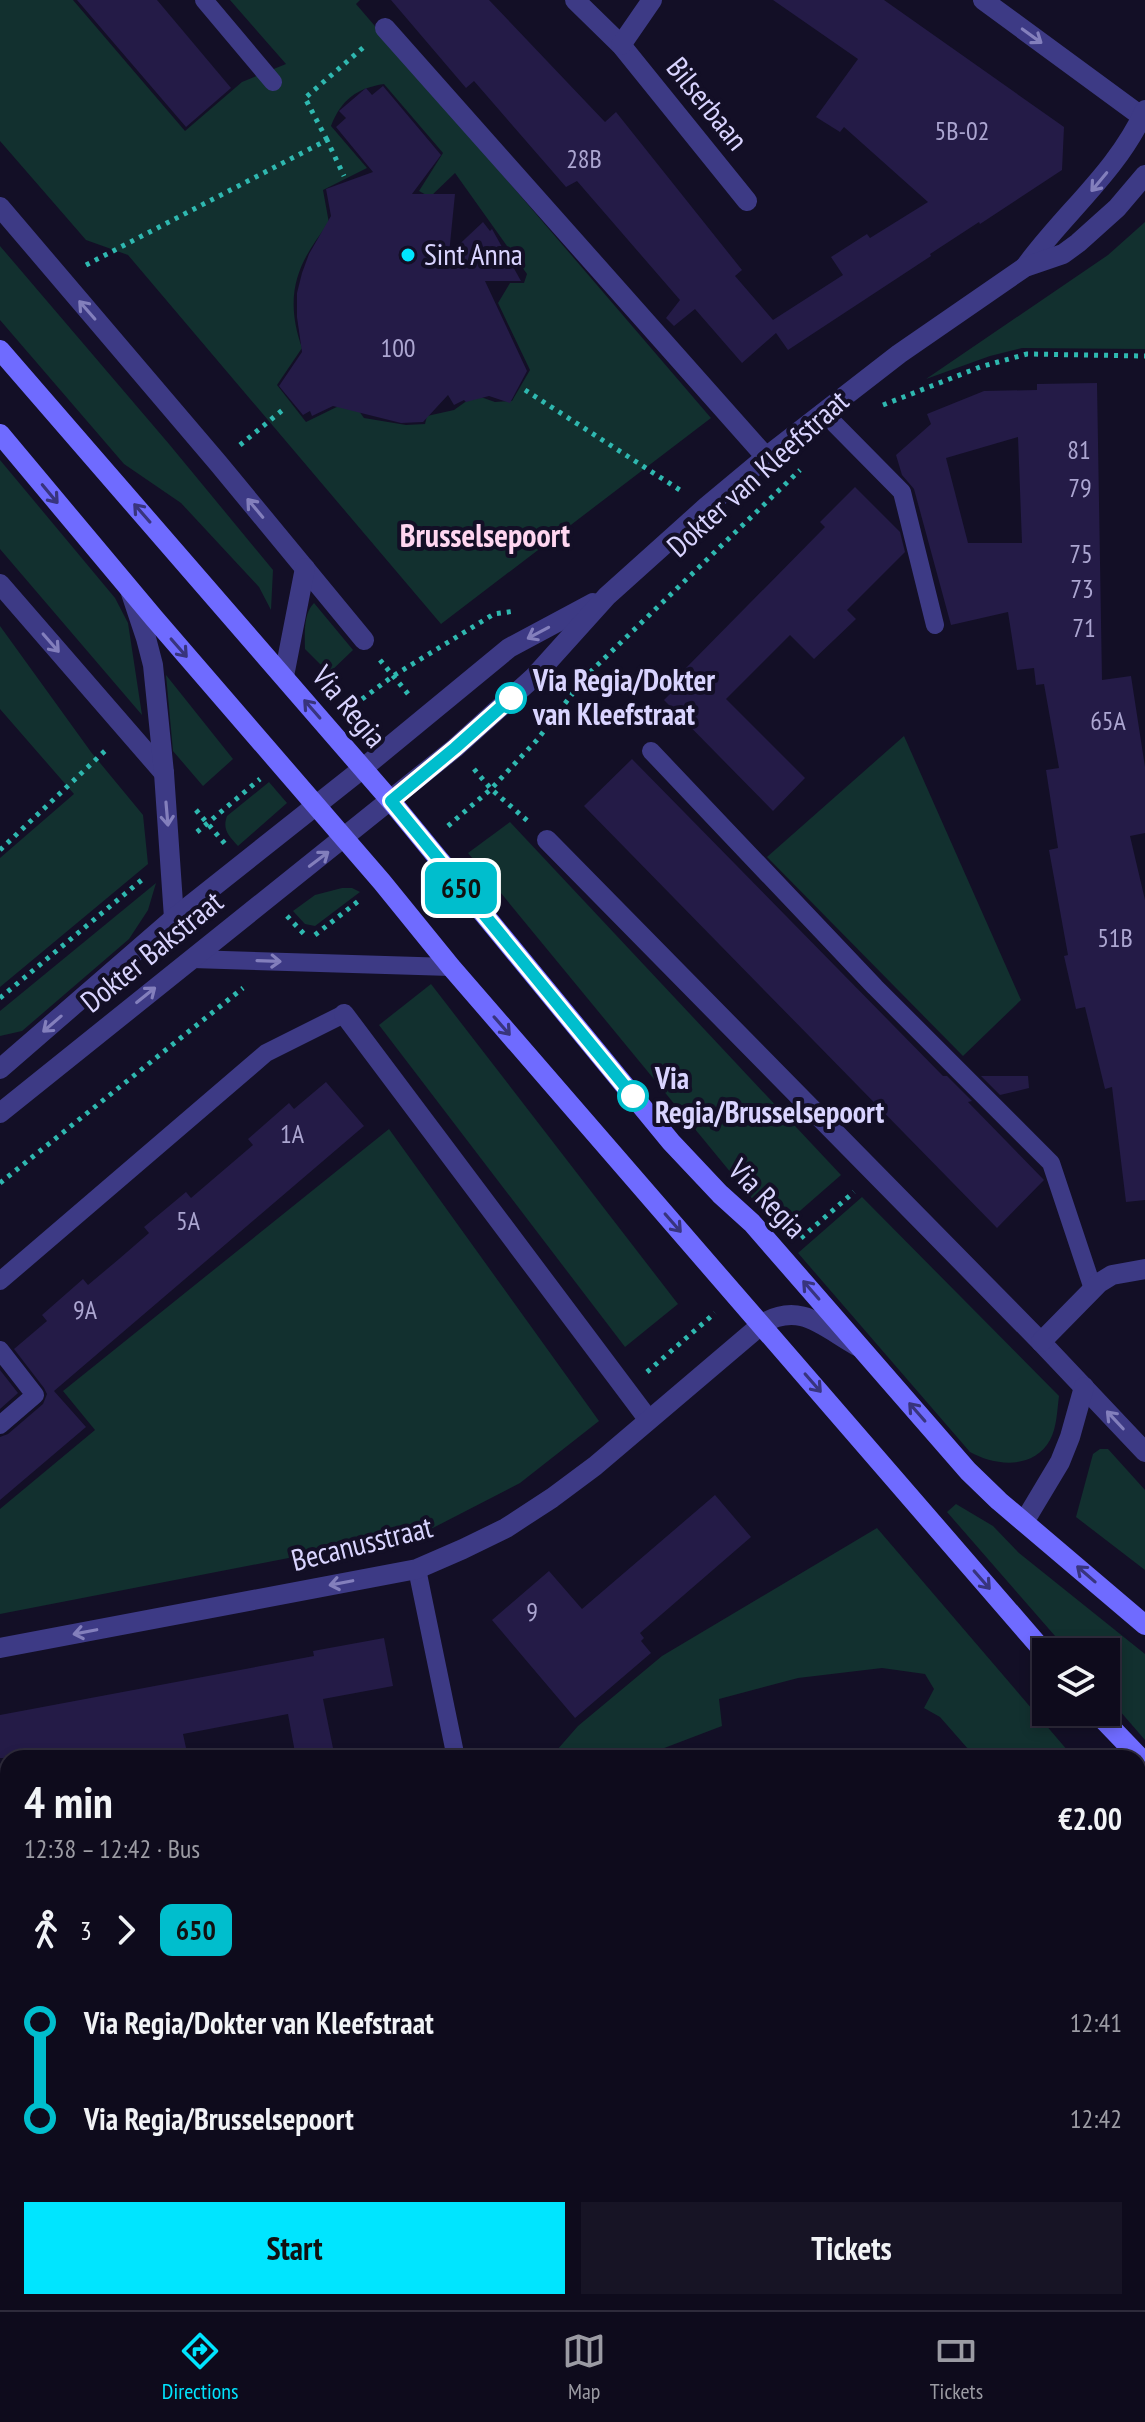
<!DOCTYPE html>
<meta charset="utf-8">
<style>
body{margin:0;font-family:"PT Sans Narrow",sans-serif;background:#171425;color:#f1f3f6;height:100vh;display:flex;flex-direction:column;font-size:30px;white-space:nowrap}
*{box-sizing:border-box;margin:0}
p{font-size:26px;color:#9b9ba3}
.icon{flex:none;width:44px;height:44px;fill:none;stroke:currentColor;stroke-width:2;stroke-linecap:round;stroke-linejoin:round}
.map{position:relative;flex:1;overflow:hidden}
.panel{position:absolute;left:0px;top:1750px;width:1146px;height:560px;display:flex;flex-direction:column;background:#0e0b1c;border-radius:24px 24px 0 0;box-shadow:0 4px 12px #0003,0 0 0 2px #2e2b3b}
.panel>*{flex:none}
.badge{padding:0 16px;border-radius:12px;font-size:28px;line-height:52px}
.fabs{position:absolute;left:1032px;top:1638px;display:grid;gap:16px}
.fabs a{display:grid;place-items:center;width:88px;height:88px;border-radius:0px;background:#0e0b1c;box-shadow:0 4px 12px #0003,0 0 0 2px #2e2b3b;font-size:40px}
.map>.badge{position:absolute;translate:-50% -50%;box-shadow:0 0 0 4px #fff}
.legs{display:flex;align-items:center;gap:12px;height:88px;padding:0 24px;font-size:26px}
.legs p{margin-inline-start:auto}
.headline{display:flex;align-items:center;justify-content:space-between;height:136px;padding:0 24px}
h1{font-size:44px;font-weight:700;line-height:60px}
.primary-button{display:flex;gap:16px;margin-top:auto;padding:16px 24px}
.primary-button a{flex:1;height:92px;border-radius:0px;background:#00e5ff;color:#111;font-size:32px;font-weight:700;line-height:92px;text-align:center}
.primary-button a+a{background:#171425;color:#f1f3f6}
ul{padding:0 24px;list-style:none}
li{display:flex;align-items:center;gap:28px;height:96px;font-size:30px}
li i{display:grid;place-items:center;width:12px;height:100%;margin:0 10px;background:currentColor}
li i::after{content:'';width:20px;height:20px;margin:-10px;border:6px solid;border-radius:50%;background:#0e0b1c}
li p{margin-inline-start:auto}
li:first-child i{background:linear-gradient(#0000 50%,currentColor 0)}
li:last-child i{background:linear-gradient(currentColor 50%,#0000 0)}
.tabs{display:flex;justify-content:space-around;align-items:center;height:112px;border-top:2px solid #2e2b3b;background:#0e0b1c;font-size:22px;color:#9b9ba3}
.tabs a{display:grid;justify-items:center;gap:4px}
.tabs .selected{color:#00e5ff}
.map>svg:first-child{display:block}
</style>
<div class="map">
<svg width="1145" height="2310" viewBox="0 0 1145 2310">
<rect width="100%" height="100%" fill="#130f26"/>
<!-- green -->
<g fill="#12302f" fill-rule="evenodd">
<path d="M0 0H73L185 131 242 82 286 64 230 0H360L356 4 711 418 441 624 128 255 86 240 0 141ZM384 84 443 153 419 191 430 197 455 173 527 274 524 283H510L498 303 530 370 512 401 495 402 475 395 454 410 427 416 425 424 406 425 364 418 351 400 306 422 277 385 302 348C284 296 296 264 329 223L323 190 367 168 331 126C341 100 357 88 384 84Z"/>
<path d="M1145 222V349L1022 348 990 356 926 379 1108 255Z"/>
<path d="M0 246 169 444 273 570 271 610 259 587 181 503 124 464 0 320Z"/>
<path d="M0 460 115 598 128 623 142 715 0 549Z"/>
<path d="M314 603 353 650 329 673 305 649C305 634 303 614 314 603Z"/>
<path d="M0 626 91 752 143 815 148 864 0 987V858L74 794 0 709Z"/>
<path d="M166 675 233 759 203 786 173 751Z"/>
<path d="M904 736 1021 1000 963 1056 767 857Z"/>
<path d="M269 782 287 803 238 846C229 836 222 830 227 816Z"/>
<path d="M510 822 841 1175 778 1230 468 853Z"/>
<path d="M156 883 148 910 129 939 22 1031 0 1036V1011Z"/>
<path d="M342 888H352L360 892 315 926 305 924 293 911 315 895Z"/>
<path d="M431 984 678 1304 625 1347 379 1025Z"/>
<path d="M389 1129 599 1421 520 1483 427 1531 0 1614V1509L95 1430 63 1391Z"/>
<path d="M862 1197 1059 1396C1057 1411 1057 1427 1050 1440 1033 1470 995 1466 970 1452L798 1253Z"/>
<path d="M1100 1449H1108L1145 1490V1570L1076 1517 1093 1454Z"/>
<path d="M956 1504 993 1526 1019 1553 1145 1654V1740L1106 1695V1652H1069L947 1512Z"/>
<path d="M877 1528 1074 1758H976L940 1717 924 1708 934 1689 925 1674 882 1668 798 1678 719 1699 722 1726 638 1758H550L578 1726 662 1656Z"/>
<path d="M1138 1833 1145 1841 1144 1905 1138 1900Z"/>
<path d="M8 1877V1961L0 1962V1879Z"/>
<path d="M1138 1966 1145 1969V2072L1138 2076Z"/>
<path d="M1145 2101V2169L1139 2198 1145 2226V2295L1138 2288V2107Z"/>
<path d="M543 2302H686L690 2310H547Z"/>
</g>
<!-- building -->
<g fill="#241b47" fill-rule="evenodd">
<path d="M77 0H157L231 88 186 127Z"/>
<path d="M391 0H489L605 122 616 112 742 270 735 276 773 320 843 275 831 257 867 234 870 238 928 202 844 127 840 132 816 117 858 59 773 0H884L1064 127 1062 170 980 224 979 222 930 254 931 256 788 350 776 333 742 363 695 309 674 326 666 318 680 300 577 181 566 187 474 81 466 88Z"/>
<path d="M383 86 441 155 412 194H455L449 254 483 222 490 231 492 229 521 281H485L527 371 510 403 489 396 466 402 464 400 454 405 448 395 423 422 401 423 333 406 312 416 310 411 303 415 279 386 302 352 297 317V293L302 273 309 254 331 216 326 189 373 172 336 127 346 118 339 111 366 88 372 95Z"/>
<path d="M1097 383 1102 680 1131 676 1145 767V833L1130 836 1145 900V1200L1126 1202 1112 1087 1105 1089 1085 1007 1076 1009 1064 956 1068 955 1049 850 1058 848 1046 770 1059 768 1044 684 1036 685 1034 668 1017 670 1008 612 951 625 914 489 902 475 896 455 931 424 927 414 984 391 1037 390V384ZM1018 437 1022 543H968L946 458Z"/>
<path d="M855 487 900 532 905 552 847 610 856 619 814 659 790 635 726 699 805 778 773 811 664 700 687 677 682 672 825 527 820 522Z"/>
<path d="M632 759 943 1076H947L972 1101 968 1102 1044 1180 997 1228 584 806Z"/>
<path d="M981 1076H1028L1029 1088 1000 1095Z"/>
<path d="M326 1082 364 1126 54 1391 86 1427 0 1500V1437L8 1434 43 1404 47 1394 44 1388 14 1349 47 1321 42 1315 83 1279 88 1285 119 1259 149 1233 144 1227 186 1192 191 1198 253 1145 248 1139 289 1103 294 1109Z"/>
<path d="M0 1370 18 1393 0 1409Z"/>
<path d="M715 1495 751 1537 640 1633 644 1638 641 1641 651 1653 575 1718 492 1620 549 1571 582 1609Z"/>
<path d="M384 1638 393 1686 323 1699 335 1758H296L288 1714 183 1734 186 1748 135 1758H0V1715L314 1656 313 1651Z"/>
</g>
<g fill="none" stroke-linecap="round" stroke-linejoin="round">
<!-- path -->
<g stroke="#2fb8b0" stroke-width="5" stroke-dasharray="4 6" stroke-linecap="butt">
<path d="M327 140 305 98 365 46"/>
<path d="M86 265 327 140 344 176"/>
<path d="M525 390 683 492"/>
<path d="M883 405 980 367 1027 354 1145 356"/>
<path d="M240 445 285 408"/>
<path d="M380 660 409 695"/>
<path d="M346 711 393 676 494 614 515 611"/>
<path d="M474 769 491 789 530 823"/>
<path d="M196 810 226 845"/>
<path d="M448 826 491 789 537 740 586 676 800 470"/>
<path d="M197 832 260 779"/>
<path d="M0 850 107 749"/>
<path d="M287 916 305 935"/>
<path d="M315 935 361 899"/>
<path d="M0 998 144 878"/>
<path d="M0 1183 243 988"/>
<path d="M801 1238 854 1192"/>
<path d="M647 1372 715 1313"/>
</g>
<!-- service -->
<g stroke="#3d3a85" stroke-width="18">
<path d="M204 0 273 82"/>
<path d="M823 412 902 492 935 625"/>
<path d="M651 751 875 987 1051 1163 1093 1289"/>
<path d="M192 959 451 967"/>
<path d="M0 1281 266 1053 344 1014"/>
<path d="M0 1350 35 1395 0 1425"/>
<path d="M417 1569 456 1758"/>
<path d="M1138 1937 1145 1942"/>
<path d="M1138 2093 1145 2089"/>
</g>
<!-- pedestrian -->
<path stroke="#3d3a85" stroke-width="20" d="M385 28 766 457"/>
<!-- minor -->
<g stroke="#3d3a85" stroke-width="20">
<path d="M575 0 621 45 747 201"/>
<path d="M983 0 1145 119"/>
<path d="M621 45 652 0"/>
<path d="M0 207 218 463 364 640"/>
<path d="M0 584 164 773"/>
<path d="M284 676 305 568"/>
<path d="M547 840 1041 1342 1145 1452"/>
<path d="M344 1014 648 1419"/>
<path d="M1041 1342 1099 1283 1112 1275 1145 1269"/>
<path d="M1024 1522 1060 1462 1070 1437 1084 1387"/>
<path d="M0 1648 417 1569 463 1549 506 1528 552 1498 595 1466 762 1324C800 1301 823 1327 857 1346"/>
</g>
<!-- tertiary -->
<g stroke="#3d3a85" stroke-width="20">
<path d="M1025 267C1064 213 1117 172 1145 110"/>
<path d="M130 590 146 638 153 665 164 773 174 918"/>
<path d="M0 1069 174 918 362 769 509 648 593 603"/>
<path d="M0 1113 455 748 534 677 607 596 706 507 766 457 899 354 1025 267 1063 254 1078 243 1117 208 1145 175"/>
</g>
<!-- secondary -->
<g stroke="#6f6bff" stroke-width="20">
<path d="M0 350 391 801 671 1142 720 1194 752 1223 968 1471 999 1501 1145 1625"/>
<path d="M0 434 154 618 382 882 451 967 1046 1654"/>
<path d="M1096 1712 1145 1763"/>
</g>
</g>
<!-- one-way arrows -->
<defs><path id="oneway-shaft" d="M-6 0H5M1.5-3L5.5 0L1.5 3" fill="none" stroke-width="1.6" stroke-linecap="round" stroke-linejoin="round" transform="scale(2)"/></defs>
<g stroke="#837fbc">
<use href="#oneway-shaft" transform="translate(1032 36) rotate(36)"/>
<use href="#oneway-shaft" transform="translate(1099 182) rotate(130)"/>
<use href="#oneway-shaft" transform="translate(87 310) rotate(-131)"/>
<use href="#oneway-shaft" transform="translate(255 508) rotate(-130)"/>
<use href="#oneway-shaft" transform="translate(538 633) rotate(152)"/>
<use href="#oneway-shaft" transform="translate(51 643) rotate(49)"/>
<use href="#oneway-shaft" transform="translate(167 814) rotate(85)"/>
<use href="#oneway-shaft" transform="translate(319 859) rotate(-37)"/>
<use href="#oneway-shaft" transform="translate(269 961) rotate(2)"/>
<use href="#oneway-shaft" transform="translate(146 995) rotate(-39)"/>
<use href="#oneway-shaft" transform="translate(52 1024) rotate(139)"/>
<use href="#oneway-shaft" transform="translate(1115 1420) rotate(-133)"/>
<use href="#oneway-shaft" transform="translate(341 1583) rotate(169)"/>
<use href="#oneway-shaft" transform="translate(85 1632) rotate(169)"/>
</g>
<g stroke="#38347d">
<use href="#oneway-shaft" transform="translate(50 494) rotate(50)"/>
<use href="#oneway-shaft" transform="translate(142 513) rotate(-131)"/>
<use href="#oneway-shaft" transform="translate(179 648) rotate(49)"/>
<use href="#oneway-shaft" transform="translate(312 709) rotate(-131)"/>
<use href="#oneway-shaft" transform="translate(502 1026) rotate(49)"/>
<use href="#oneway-shaft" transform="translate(673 1223) rotate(49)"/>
<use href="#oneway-shaft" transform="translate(811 1290) rotate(-131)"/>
<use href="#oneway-shaft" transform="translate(813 1383) rotate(49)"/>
<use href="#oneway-shaft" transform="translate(917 1412) rotate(-131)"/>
<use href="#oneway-shaft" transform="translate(1086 1574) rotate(-139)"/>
<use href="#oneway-shaft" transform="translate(982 1580) rotate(49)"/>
</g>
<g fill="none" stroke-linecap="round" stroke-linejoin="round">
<defs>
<path id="line-1" d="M511 698 455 748 391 801 633 1096"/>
</defs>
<!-- line-1 casing -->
<use href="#line-1" stroke="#fff" stroke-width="18"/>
<!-- line-1 -->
<use href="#line-1" stroke="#00becd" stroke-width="12"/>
</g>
<!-- markers -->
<circle fill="#00e5ff" stroke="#130f26" stroke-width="3" cx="408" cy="255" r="8"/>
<g fill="#fff" stroke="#00becd" stroke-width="4">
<circle cx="511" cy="698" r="14"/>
<circle cx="633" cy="1096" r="14"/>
</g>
<g text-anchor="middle" stroke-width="8" stroke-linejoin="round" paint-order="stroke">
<!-- number labels -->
<g font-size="26" fill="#aca6d1">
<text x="962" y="140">5B-02</text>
<text x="584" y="168">28B</text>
<text x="398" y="357">100</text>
<text x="1079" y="459">81</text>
<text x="1080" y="497">79</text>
<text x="1081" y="563">75</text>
<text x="1082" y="598">73</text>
<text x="1084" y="637">71</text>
<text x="1108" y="730">65A</text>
<text x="1115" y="947">51B</text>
<text x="292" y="1143">1A</text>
<text x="188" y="1230">5A</text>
<text x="85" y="1319">9A</text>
<text x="532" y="1621">9</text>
</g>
<!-- street labels -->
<g font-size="30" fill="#d9d4ff" stroke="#130f26">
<text transform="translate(707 104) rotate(51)" y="10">Bilserbaan</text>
<text transform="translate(758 474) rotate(-42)" y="10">Dokter van Kleefstraat</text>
<text transform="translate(349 707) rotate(50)" y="10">Via Regia</text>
<text transform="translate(152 952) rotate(-39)" y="10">Dokter Bakstraat</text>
<text transform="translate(767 1199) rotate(46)" y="10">Via Regia</text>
<text transform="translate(362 1544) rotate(-14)" y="10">Becanusstraat</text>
</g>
<!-- poi labels -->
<g font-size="30" fill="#d9d4ff" stroke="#130f26" text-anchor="start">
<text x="424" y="265">Sint Anna</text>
</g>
<!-- stop labels -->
<g font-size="30" font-weight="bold" fill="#d9d4ff" stroke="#130f26" text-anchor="start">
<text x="533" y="691">Via Regia/Dokter<tspan x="533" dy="34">van Kleefstraat</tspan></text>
<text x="655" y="1089">Via<tspan x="655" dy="34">Regia/Brusselsepoort</tspan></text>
</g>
<!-- neighbourhood labels -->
<g font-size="32" font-weight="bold" fill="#ffd6f0" stroke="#130f26">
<text x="485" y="547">Brusselsepoort</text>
</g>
</g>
</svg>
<div class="fabs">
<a><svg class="icon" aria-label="layers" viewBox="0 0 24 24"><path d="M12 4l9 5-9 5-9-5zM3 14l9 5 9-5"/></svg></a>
</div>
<b class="badge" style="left:461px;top:888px;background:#00becd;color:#111">650</b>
<section class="panel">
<div class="headline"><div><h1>4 min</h1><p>12:38 – 12:42 · Bus</p></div><b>€2.00</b></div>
<div class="legs"><svg class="icon" aria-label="walk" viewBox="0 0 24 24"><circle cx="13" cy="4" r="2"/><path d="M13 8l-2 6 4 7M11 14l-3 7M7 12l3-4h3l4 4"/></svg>3<svg class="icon" aria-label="forward" viewBox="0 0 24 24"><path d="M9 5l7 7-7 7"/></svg><b class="badge" style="background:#00becd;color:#111">650</b></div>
<ul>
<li><i style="color:#00becd"></i><b>Via Regia/Dokter van Kleefstraat</b><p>12:41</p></li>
<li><i style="color:#00becd"></i><b>Via Regia/Brusselsepoort</b><p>12:42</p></li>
</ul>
<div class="primary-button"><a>Start</a><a>Tickets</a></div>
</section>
</div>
<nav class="tabs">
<a class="selected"><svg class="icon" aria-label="directions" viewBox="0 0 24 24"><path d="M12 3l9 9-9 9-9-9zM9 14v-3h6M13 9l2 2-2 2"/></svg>Directions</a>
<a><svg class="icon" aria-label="map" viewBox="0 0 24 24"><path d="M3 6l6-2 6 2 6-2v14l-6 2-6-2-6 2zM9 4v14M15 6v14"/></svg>Map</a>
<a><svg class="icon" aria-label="tickets" viewBox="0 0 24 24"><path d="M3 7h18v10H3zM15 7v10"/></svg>Tickets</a>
</nav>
